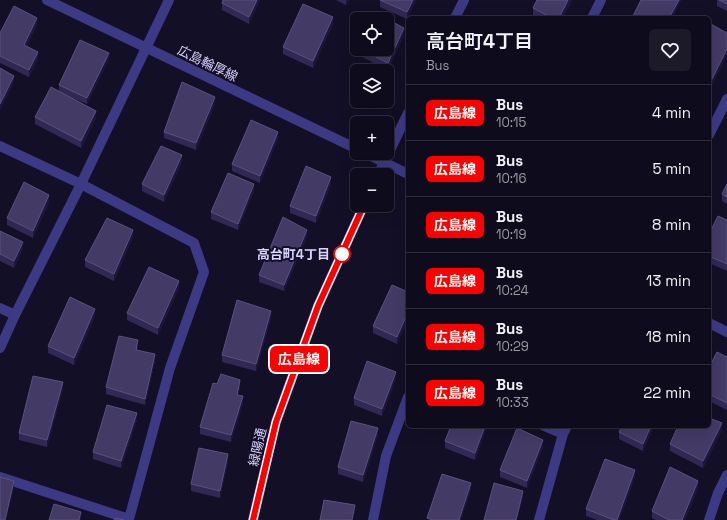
<!DOCTYPE html>
<meta charset="utf-8">
<style>
body{margin:0;font-family:"Space Grotesk","Noto Sans JP",sans-serif;background:#1c1929;color:#f1f3f6;height:100vh;display:flex;flex-direction:column;font-size:15px;white-space:nowrap}
*{box-sizing:border-box;margin:0}
p{font-size:13px;color:#9b9ba3}
.icon{flex:none;width:22px;height:22px;fill:none;stroke:currentColor;stroke-width:2;stroke-linecap:round;stroke-linejoin:round}
.map{position:relative;flex:1;overflow:hidden}
.sheet{position:absolute;left:406px;top:16px;width:305px;height:412px;display:flex;flex-direction:column;background:#0e0b1c;border-radius:6px;box-shadow:0 4px 16px #0002,0 0 0 1px #2e2b3b}
.sheet>*{flex:none}
.badge{padding:0 8px;border-radius:6px;font-size:14px;line-height:26px}
.tools{position:absolute;left:350px;top:12px;display:grid;gap:8px}
.tools a{display:grid;place-items:center;width:44px;height:44px;border-radius:6px;background:#0e0b1c;box-shadow:0 4px 16px #0002,0 0 0 1px #2e2b3b;font-size:20px}
.map>.badge{position:absolute;translate:-50% -50%;box-shadow:0 0 0 2px #fff}
.round{display:grid;place-items:center;flex:none;width:42px;height:42px;border-radius:6px;background:#1c1929}
.head{display:flex;align-items:center;justify-content:space-between;height:68px;padding:0 20px}
h1{font-size:19px;font-weight:600;line-height:30px}
ul{padding:0;list-style:none}
li{display:flex;align-items:center;gap:12px;height:56px;padding:0 20px;border-top:1px solid #2e2b3b}
li div{flex:1}
li b{display:block;font-size:15px}
li em{font-style:normal}
li .badge{min-width:44px;font-weight:700;text-align:center}
.map>svg:first-child{display:block}
</style>
<div class="map">
<svg width="727" height="520" viewBox="0 0 727 520">
<rect width="100%" height="100%" fill="#130f26"/>
<g fill="none" stroke-linecap="round" stroke-linejoin="round">
<!-- minor -->
<g stroke="#3d3a85" stroke-width="10">
<path d="M47 0 357 149"/>
<path d="M455 18 464 0"/>
<path d="M592 18 601 0"/>
<path d="M709 135 727 99"/>
<path d="M0 146 81 184 194 243 204 272 170 368 129 519 0 477"/>
<path d="M365 153 408 174"/>
<path d="M378 175 408 113"/>
<path d="M0 308 15 315"/>
<path d="M709 323 727 332"/>
<path d="M0 348 15 315 81 184 169 0"/>
<path d="M544 426 563 434"/>
<path d="M253 520 276 422 318 306 364 205"/>
<path d="M373 520 386 456 408 397"/>
<path d="M539 520 563 434 567 426"/>
<path d="M709 520 718 493 727 475"/>
</g>
</g>
<!-- wall -->
<g fill="#312854">
<path d="M260 0 249 24 222 10V3Z"/>
<path d="M336 0H349L346 5Z"/>
<path d="M380 0H416L407 19 380 7Z"/>
<path d="M537 0H572L563 18H538L533 15V8Z"/>
<path d="M717 0H727V11L717 6Z"/>
<path d="M709 23 727 33 710 90H709Z"/>
<path d="M333 24 313 68 283 54V47Z"/>
<path d="M37 25 27 46 38 59 29 77 0 63V33Z"/>
<path d="M404 35 388 70 360 56V49Z"/>
<path d="M109 59 87 104 65 95 96 118 81 148 35 124V117L59 91V85Z"/>
<path d="M215 104 196 150 164 138V132Z"/>
<path d="M278 139 260 183 232 171V164Z"/>
<path d="M182 162 164 202 142 191V184Z"/>
<path d="M331 184 316 223 290 213V206Z"/>
<path d="M727 184V204L722 201V194Z"/>
<path d="M254 191 238 230 211 219V212Z"/>
<path d="M49 202 33 238 7 225V218Z"/>
<path d="M727 220V271L709 263V234Z"/>
<path d="M0 231 23 249 14 268 0 261Z"/>
<path d="M133 237 114 281 85 267V260Z"/>
<path d="M307 237 284 291 259 282V275Z"/>
<path d="M179 288 158 335 127 320V313Z"/>
<path d="M408 292V319L397 344 373 333V326Z"/>
<path d="M95 316 74 365 48 353V346Z"/>
<path d="M271 318 256 371 222 362V355Z"/>
<path d="M138 347V350L155 361 145 405 106 394V387Z"/>
<path d="M727 357V410L709 401V368Z"/>
<path d="M396 379 382 416 354 405V398Z"/>
<path d="M240 387 238 395 243 403 231 442 200 434V427Z"/>
<path d="M63 389 47 447 19 440V433Z"/>
<path d="M137 420 121 468 93 459V452Z"/>
<path d="M487 426 475 460 445 448V441Z"/>
<path d="M622 426H654L643 451 619 439V432Z"/>
<path d="M722 430 703 468 670 451V444Z"/>
<path d="M378 435 363 482 338 474V467Z"/>
<path d="M543 447 527 488 500 477V470Z"/>
<path d="M228 461 220 498 191 491V484Z"/>
<path d="M635 477 619 520H597L586 516V509Z"/>
<path d="M698 488 685 520H656L652 518V511Z"/>
</g>
<!-- shaded-wall -->
<g fill="#1d163a">
<path d="M257 0H260L249 24V17Z"/>
<path d="M346 0H349L346 5Z"/>
<path d="M413 0H416L407 19V12Z"/>
<path d="M568 0H572L563 18H559Z"/>
<path d="M679 0H681V1L673 18H669Z"/>
<path d="M333 17V24L313 68V61Z"/>
<path d="M37 18V25L24 52V45Z"/>
<path d="M404 28V35L388 70V63Z"/>
<path d="M727 49V56L710 90V83Z"/>
<path d="M38 52V59L29 77V70Z"/>
<path d="M109 53V59L87 104V98Z"/>
<path d="M14 76V83L0 111V104Z"/>
<path d="M215 97V104L196 150V143Z"/>
<path d="M96 111V118L81 148V141Z"/>
<path d="M278 132V139L260 183V176Z"/>
<path d="M182 155V162L164 202V195Z"/>
<path d="M331 177V184L316 223V216Z"/>
<path d="M254 184V191L238 230V224Z"/>
<path d="M49 195V202L33 238V231Z"/>
<path d="M133 230V237L114 281V274Z"/>
<path d="M307 230V237L284 291V285Z"/>
<path d="M23 242V249L14 268V261Z"/>
<path d="M179 281V288L158 335V328Z"/>
<path d="M95 309V316L74 365V358Z"/>
<path d="M271 311V318L256 371V364Z"/>
<path d="M408 312V319L397 344V337Z"/>
<path d="M138 340V347L136 356V350Z"/>
<path d="M155 354V361L145 405V399Z"/>
<path d="M396 372V379L382 416V409Z"/>
<path d="M240 380V387L237 401V395Z"/>
<path d="M63 382V389L47 447V440Z"/>
<path d="M243 396V403L231 442V435Z"/>
<path d="M137 413V420L121 468V461Z"/>
<path d="M722 423V430L703 468V461Z"/>
<path d="M485 426H487L475 460V453Z"/>
<path d="M651 426H654L643 451V444Z"/>
<path d="M378 428V435L363 482V475Z"/>
<path d="M543 440V447L527 488V481Z"/>
<path d="M228 454V461L220 498V491Z"/>
<path d="M635 470V477L619 520H617Z"/>
<path d="M14 481V488L6 520H5Z"/>
<path d="M698 481V488L685 520H682Z"/>
<path d="M471 483V490L461 520H459Z"/>
<path d="M523 491V498L517 520H516Z"/>
<path d="M355 505V512L353 520H352Z"/>
<path d="M81 512V520H79Z"/>
</g>
<!-- building -->
<g fill="#433a66" stroke="#5a527e">
<path d="M223 0H257L249 17 222 3Z"/>
<path d="M380 0H413L407 12Z"/>
<path d="M537 0H568L559 18H552L533 8Z"/>
<path d="M641 0H679L669 18H632Z"/>
<path d="M719 0H727V4Z"/>
<path d="M303 4 333 17 313 61 283 47Z"/>
<path d="M14 6 37 18 24 45 38 52 29 70 0 56V33Z"/>
<path d="M377 14 387 19H374Z"/>
<path d="M387 19 404 28 388 63 360 49H387Z"/>
<path d="M709 23 727 33V49L710 83H709Z"/>
<path d="M80 40 109 53 87 98 59 85Z"/>
<path d="M0 68 14 76 0 104Z"/>
<path d="M182 82 215 97 196 143 164 132Z"/>
<path d="M51 87 96 111 81 141 35 117Z"/>
<path d="M251 120 278 132 260 176 232 164Z"/>
<path d="M161 146 182 155 164 195 142 184Z"/>
<path d="M306 166 331 177 316 216 290 206Z"/>
<path d="M228 173 254 184 238 224 211 212Z"/>
<path d="M24 182 49 195 33 231 7 218Z"/>
<path d="M727 184V197L722 194Z"/>
<path d="M718 216 727 220V264L709 256V234Z"/>
<path d="M283 217 307 230 284 285 259 275Z"/>
<path d="M107 218 133 230 114 274 85 260Z"/>
<path d="M0 231 23 242 14 261 0 254Z"/>
<path d="M149 267 179 281 158 328 127 313Z"/>
<path d="M392 285 408 292V312L397 337 373 326Z"/>
<path d="M70 297 95 309 74 358 48 346Z"/>
<path d="M237 300 271 311 256 364 222 355Z"/>
<path d="M119 336 138 340 136 350 155 354 145 399 106 387Z"/>
<path d="M717 352 727 357V403L709 394V368Z"/>
<path d="M367 361 396 372 382 409 354 398Z"/>
<path d="M221 374 240 380 237 395 243 396 231 435 200 427 213 383 217 384Z"/>
<path d="M33 376 63 382 47 440 19 433Z"/>
<path d="M107 405 137 413 121 461 93 452Z"/>
<path d="M709 418 722 423 703 461 670 444 678 426H709Z"/>
<path d="M351 421 378 428 363 475 338 467Z"/>
<path d="M451 426H485L475 453 445 441Z"/>
<path d="M622 426H651L643 444 619 432Z"/>
<path d="M517 428 543 440 527 481 500 470Z"/>
<path d="M199 448 228 454 220 491 191 484Z"/>
<path d="M605 459 635 470 617 520H614L586 509Z"/>
<path d="M670 467 698 481 682 520H669L652 511Z"/>
<path d="M442 474 471 483 459 520H432L427 518Z"/>
<path d="M0 477 14 481 5 520H0Z"/>
<path d="M494 483 523 491 516 520H484Z"/>
<path d="M324 500 355 505 352 520H320Z"/>
<path d="M54 504 81 512 79 520H49Z"/>
<path d="M115 518 124 520H114Z"/>
</g>
<g fill="none" stroke-linecap="round" stroke-linejoin="round">
<defs>
<path id="line" d="M253 520 276 422 318 306 364 205"/>
</defs>
<!-- line casing -->
<use href="#line" stroke="#fff" stroke-width="9"/>
<!-- line -->
<use href="#line" stroke="#f00" stroke-width="6"/>
</g>
<!-- markers -->
<circle fill="#fff" stroke="#f00" stroke-width="2" cx="342" cy="254" r="8"/>
<g text-anchor="middle" stroke-width="4" stroke-linejoin="round" paint-order="stroke">
<!-- street labels -->
<g font-size="13" fill="#d9d4ff" stroke="#130f26">
<text transform="translate(208 63) rotate(26)" y="5">広島輪厚線</text>
<text transform="translate(257 447) rotate(-77)" y="5">緑陽通</text>
</g>
<!-- stop labels -->
<g font-size="13" font-weight="bold" fill="#d9d4ff" stroke="#130f26" text-anchor="end">
<text x="330" y="259">高台町4丁目</text>
</g>
</g>
</svg>
<div class="tools">
<a><svg class="icon" aria-label="locate" viewBox="0 0 24 24"><circle cx="12" cy="12" r="6"/><path d="M12 2v4M12 18v4M2 12h4M18 12h4"/></svg></a>
<a><svg class="icon" aria-label="layers" viewBox="0 0 24 24"><path d="M12 4l9 5-9 5-9-5zM3 14l9 5 9-5"/></svg></a>
<a>+</a>
<a>−</a>
</div>
<b class="badge" style="left:299px;top:359px;background:#f00;color:#fff">広島線</b>
<section class="sheet">
<div class="head"><div><h1>高台町4丁目</h1><p>Bus</p></div><a class="round"><svg class="icon" aria-label="heart" viewBox="0 0 24 24"><path d="M12 20l-8-8c-3-5 5-10 8-4 3-6 11-1 8 4z"/></svg></a></div>
<ul>
<li><span class="badge" style="background:#f00;color:#fff">広島線</span><div><b>Bus</b><p>10:15</p></div><em>4 min</em></li>
<li><span class="badge" style="background:#f00;color:#fff">広島線</span><div><b>Bus</b><p>10:16</p></div><em>5 min</em></li>
<li><span class="badge" style="background:#f00;color:#fff">広島線</span><div><b>Bus</b><p>10:19</p></div><em>8 min</em></li>
<li><span class="badge" style="background:#f00;color:#fff">広島線</span><div><b>Bus</b><p>10:24</p></div><em>13 min</em></li>
<li><span class="badge" style="background:#f00;color:#fff">広島線</span><div><b>Bus</b><p>10:29</p></div><em>18 min</em></li>
<li><span class="badge" style="background:#f00;color:#fff">広島線</span><div><b>Bus</b><p>10:33</p></div><em>22 min</em></li>
</ul>
</section>
</div>
